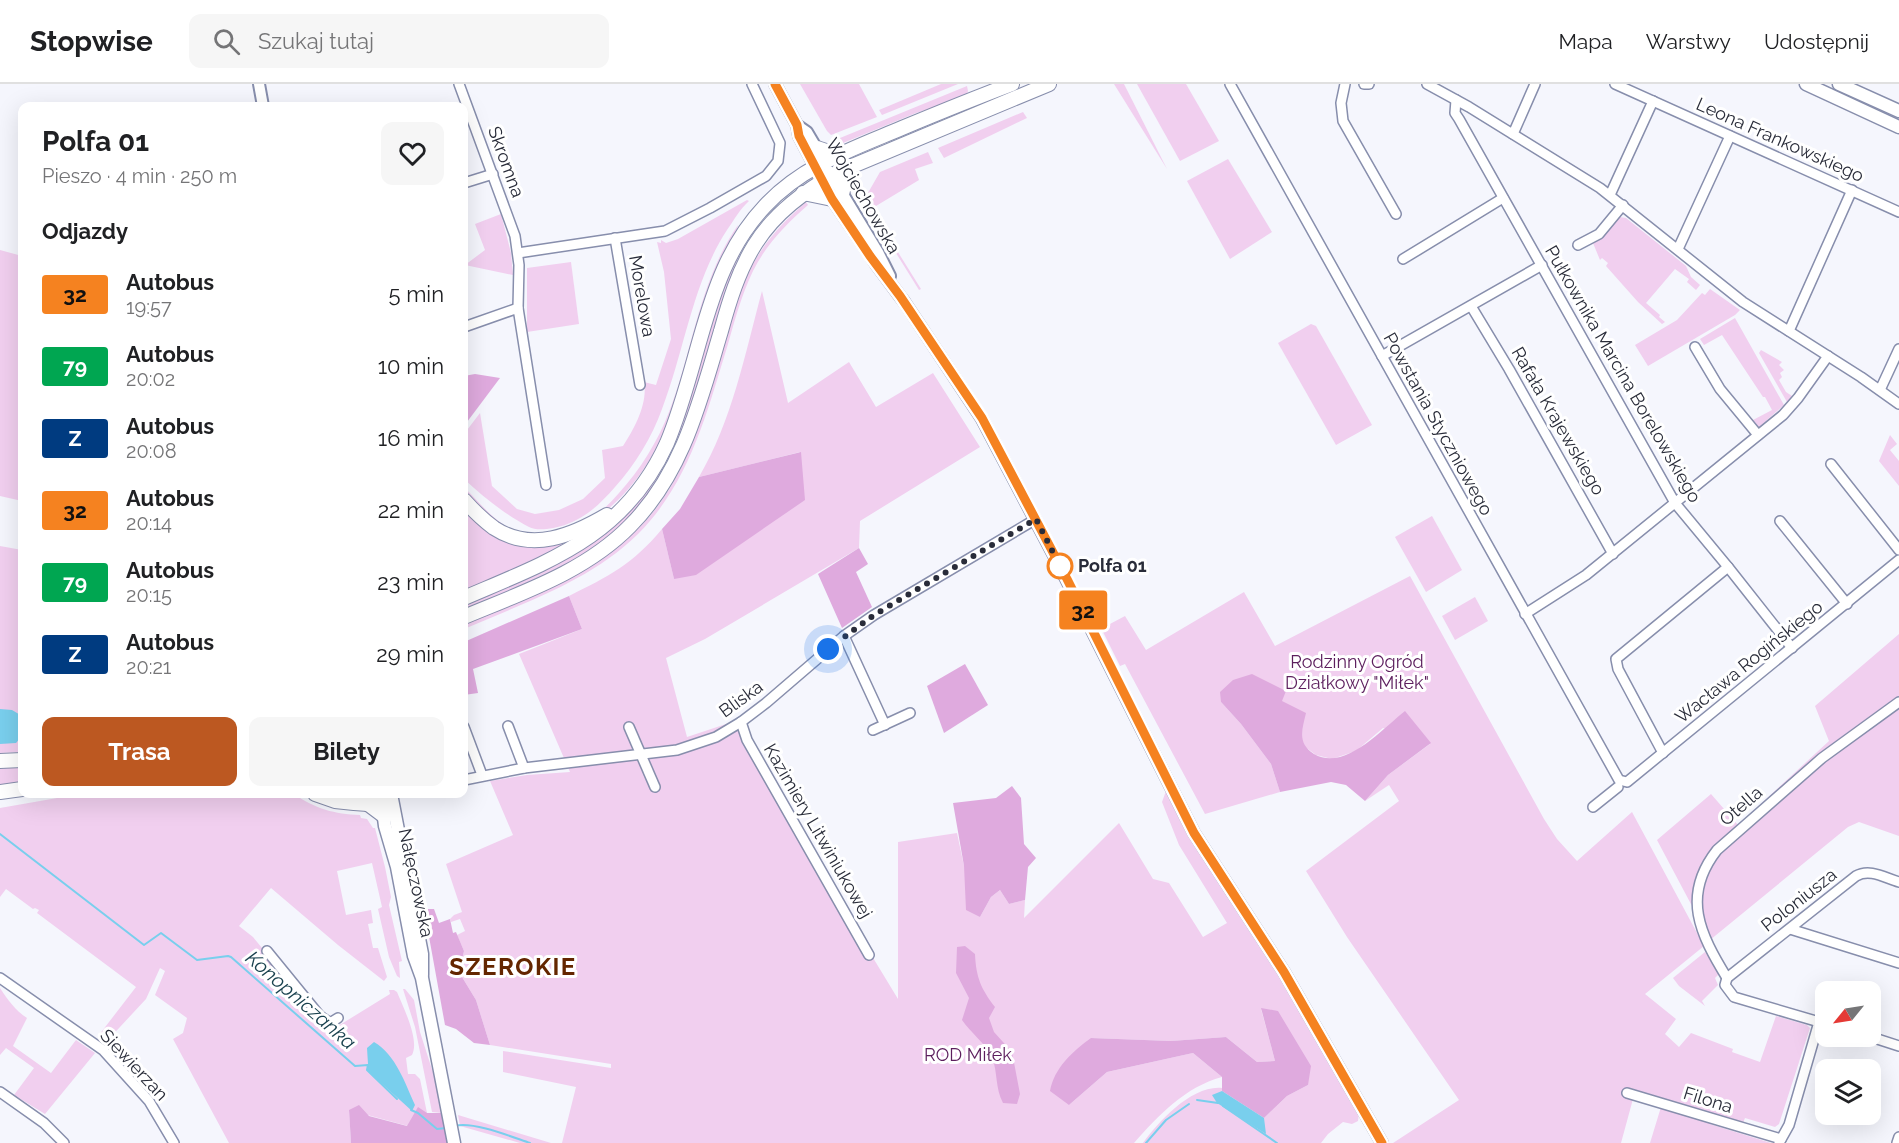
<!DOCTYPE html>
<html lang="pl">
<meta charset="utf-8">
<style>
body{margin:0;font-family:Raleway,sans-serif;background:#f6f6f6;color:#202124;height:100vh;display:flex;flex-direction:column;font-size:22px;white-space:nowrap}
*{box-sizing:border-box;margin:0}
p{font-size:20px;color:#757577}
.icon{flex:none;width:33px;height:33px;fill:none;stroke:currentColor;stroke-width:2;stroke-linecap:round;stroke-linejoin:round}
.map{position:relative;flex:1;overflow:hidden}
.side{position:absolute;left:18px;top:18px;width:450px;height:696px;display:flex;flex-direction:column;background:#fff;border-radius:12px;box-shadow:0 6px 24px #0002}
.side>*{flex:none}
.badge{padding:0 12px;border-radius:4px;font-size:21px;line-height:39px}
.needle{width:39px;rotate:240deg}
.tools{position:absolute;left:1815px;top:897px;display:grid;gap:12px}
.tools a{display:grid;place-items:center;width:66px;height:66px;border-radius:12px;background:#fff;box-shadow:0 6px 24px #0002;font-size:30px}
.you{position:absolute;width:30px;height:30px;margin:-15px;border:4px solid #fff;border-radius:50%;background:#1a73e8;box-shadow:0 0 0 9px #1a73e833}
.map>.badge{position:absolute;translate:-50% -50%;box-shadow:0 0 0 3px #fff}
h2{padding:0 24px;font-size:22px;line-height:54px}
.round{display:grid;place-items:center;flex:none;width:63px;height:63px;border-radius:12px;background:#f6f6f6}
.summary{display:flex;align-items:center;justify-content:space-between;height:102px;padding:0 24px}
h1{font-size:28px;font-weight:700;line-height:45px}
.cta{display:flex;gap:12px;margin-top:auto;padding:12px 24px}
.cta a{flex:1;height:69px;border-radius:12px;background:#bc5821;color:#fff;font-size:24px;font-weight:700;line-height:69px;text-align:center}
.cta a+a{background:#f6f6f6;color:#202124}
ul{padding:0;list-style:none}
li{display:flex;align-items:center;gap:18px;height:72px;padding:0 24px}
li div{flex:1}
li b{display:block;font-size:22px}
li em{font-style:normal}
li .badge{min-width:66px;font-weight:700;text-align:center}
header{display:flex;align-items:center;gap:36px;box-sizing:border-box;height:84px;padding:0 30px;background:#fff;border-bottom:2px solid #e0e0e0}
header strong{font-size:28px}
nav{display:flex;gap:33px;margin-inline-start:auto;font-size:21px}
.search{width:420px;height:54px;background:#f6f6f6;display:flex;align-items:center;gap:15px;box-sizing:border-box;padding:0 21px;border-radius:12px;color:#757577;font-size:22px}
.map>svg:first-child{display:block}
</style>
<header>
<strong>Stopwise</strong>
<div class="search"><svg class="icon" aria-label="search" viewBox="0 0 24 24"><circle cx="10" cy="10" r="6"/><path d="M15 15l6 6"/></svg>Szukaj tutaj</div>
<nav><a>Mapa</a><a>Warstwy</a><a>Udostępnij</a></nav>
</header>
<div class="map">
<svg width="1899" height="1059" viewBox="0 0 1899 1059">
<rect width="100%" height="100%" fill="#f5f6fd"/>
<!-- green -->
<g fill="#f1cfef">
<path d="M800 0H859L877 33 831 51 827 47Z"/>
<path d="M941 0H958L882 31 879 26Z"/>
<path d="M1114 0H1124L1167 85Z"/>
<path d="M1137 0H1186L1219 57 1180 77Z"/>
<path d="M967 2 968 7 966 13 916 29 843 59 840 54Z"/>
<path d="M1023 28 1027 34 944 74 938 64Z"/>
<path d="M928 68 933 79 915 85 919 96 871 125 921 205 919 206 865 119V114L880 88Z"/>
<path d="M1228 75 1272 148 1230 175 1187 97Z"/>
<path d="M794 101 796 104C781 116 766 129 755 145 737 170 728 200 719 228 699 296 685 369 638 424 593 478 526 500 464 526V520L519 496 641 410 722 197 752 144Z"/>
<path d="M747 116 749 117C740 125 734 136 727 146 692 200 685 265 662 325 652 353 635 381 615 403 600 420 587 433 565 441 555 444 538 448 529 443 503 429 486 415 464 395V350L480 329 492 402 517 425 535 430 559 426 583 415 605 394 602 366 623 362C635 344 648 319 644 298L656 301 671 255 664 188 657 158 661 159V156L666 159 678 155Z"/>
<path d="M806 118 808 121C786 140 766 161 753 187 742 210 735 235 728 260 707 328 690 398 638 450 590 497 524 519 464 545V541C521 516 581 496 628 454 711 382 704 278 749 188 762 160 783 138 806 118Z"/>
<path d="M501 130 511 169 513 191 465 181 485 166 475 140Z"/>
<path d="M1620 133 1626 134 1686 182 1691 193 1700 201 1696 206 1687 198 1689 195 1675 185 1646 219 1660 231 1659 233 1665 238 1662 240 1638 218 1606 182 1608 179 1602 174 1600 176 1593 159 1601 153Z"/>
<path d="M738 141C736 153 727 166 721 178 716 188 711 200 708 212 695 250 688 292 673 330 652 381 615 437 558 451 542 454 524 454 509 448 491 440 477 423 464 410V403C478 417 493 436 511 445 526 454 548 453 564 448 588 441 603 427 619 409 640 386 658 357 669 328 693 266 699 197 738 141Z"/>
<path d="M0 166 22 172V417L0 412Z"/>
<path d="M571 178 579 240 527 248V184Z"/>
<path d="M1710 205 1740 226 1735 231 1648 282 1635 261 1677 236 1702 209 1705 211Z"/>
<path d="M762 207 788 319 849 278 876 323 933 289 980 363 860 437 859 464 705 555 666 574 687 653 735 637 744 661 898 915V758L957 749 964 782 980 833 991 813 1000 806 1009 820 1025 816 1024 834 1119 739 1153 795 1169 799 1203 853 1227 839 1179 761 1162 718 1166 707 1194 760 1278 889 1359 1029 1358 1037 1352 1040 1343 1038 1328 1050 1321 1059H1143C1159 1037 1192 1001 1222 1004V1007L1264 1034 1287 1012 1308 1001 1261 925 1275 977 1257 978 1226 953 1171 957 1091 954 1069 1021 1107 988 1193 969 1222 993C1185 1003 1159 1031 1134 1059H562L576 1003 503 988V967L611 984V980L490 961 476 916 462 893 461 880 464 867 457 851 465 847 460 835 451 838 450 835 454 831 462 828 446 780 513 751 490 697 527 691 570 688 519 570 582 545 569 512C609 492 632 481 662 445L674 495 800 368 699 393C732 337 745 270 762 207Z"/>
<path d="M1735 234 1784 321 1759 343 1753 336 1772 326 1765 313H1763L1722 251 1704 261 1700 255Z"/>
<path d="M1311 240 1316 242 1372 341 1336 361 1278 259Z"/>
<path d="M1761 266 1782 278 1779 281 1784 286 1780 289 1782 293 1779 296 1786 308 1792 312 1787 318 1759 269Z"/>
<path d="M1890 351 1897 360 1890 366 1899 377V402L1879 377Z"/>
<path d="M464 422 483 441 551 461 572 456 565 464 464 509Z"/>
<path d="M1432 432 1462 486 1426 508 1395 453Z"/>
<path d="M0 462 22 466V668L0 669Z"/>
<path d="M1410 492 1544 735 1557 755 1577 777 1632 728 1704 862 1645 910 1676 935 1665 950 1679 963 1691 949 1733 965 1732 968 1760 978 1776 932 1807 941 1810 944 1779 1040 1775 1043 1745 1034 1743 1039 1711 1030 1710 1040 1771 1059H1650L1661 1023 1633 1015 1621 1059H1393L1459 1016 1347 853 1306 787 1399 717 1389 701 1365 717 1388 691 1430 660 1383 644 1356 667 1332 675 1316 671 1304 662 1300 650 1305 629 1221 618 1241 640 1271 680 1280 708 1205 730 1125 580 1120 582 1086 514 1091 511 1108 541 1125 532 1146 566 1244 508 1275 562Z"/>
<path d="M1475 513 1488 537 1455 556 1442 532Z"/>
<path d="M1899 550V752L1859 738 1848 743 1710 856 1657 756 1711 710 1738 741 1829 657 1815 622Z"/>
<path d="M22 682V698L0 702V684Z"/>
<path d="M80 710H294C316 725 334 730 360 731L361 734 367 735 373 744H375L385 783 391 813 389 821 402 877 399 878 400 894 397 892 389 873 378 825 382 823 372 779 337 787 346 831 371 826 373 839 368 840 373 864H378L387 893 384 897 338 861 271 804 239 842 253 853 330 947 390 910 389 906H394L397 908C403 923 420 956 412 971L406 974 408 990H415L420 995 427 1029 408 1042 349 1026 351 1059H229L173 955 183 949 187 934 155 911 165 887 160 884 146 915 107 957 99 951 136 903 37 829 39 826 35 824 33 825 6 805 0 813V724Z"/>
<path d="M1705 868 1719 890 1715 894 1718 901 1702 917 1705 922 1679 902 1673 894Z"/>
<path d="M0 904C8 916 15 926 27 934L13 962 51 989 76 956 95 969 45 1030 14 1011 34 984 6 964 0 971Z"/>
<path d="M403 905H405L414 916 420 948 436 998 442 1029 432 1028 415 943Z"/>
<path d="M458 1031 551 1059H520L460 1042Z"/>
</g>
<!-- forest -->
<g fill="#dfaade">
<path d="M475 290 500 294 464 342V292Z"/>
<path d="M801 368 805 416 696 491 674 495 662 445 680 425 699 393Z"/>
<path d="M859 464 868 480 856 488 872 523 842 544 818 490Z"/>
<path d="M569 512 582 545 473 585 478 609 464 611V558Z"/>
<path d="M965 580 988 621 944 649 927 602Z"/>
<path d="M1252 590 1286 607 1282 617 1306 629C1302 646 1297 659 1314 670 1345 688 1382 645 1405 627L1431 659 1388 691 1365 717 1346 701 1331 698 1280 708 1271 680 1241 640 1221 618 1220 608 1233 596Z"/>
<path d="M1012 702 1021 714 1024 760 1036 774 1028 783 1025 816 1009 820 1000 806 991 813 980 833 966 826 964 782 953 719 996 714Z"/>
<path d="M424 825H434L439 839 450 835 453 849 456 848 464 867 461 880 462 893 476 916 490 961 474 959 456 945 445 941Z"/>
<path d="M965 862 975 870C976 893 981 905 995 923L989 934 994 948 1012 968 1020 1010 1017 1020 1003 1019C995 1004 998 989 992 973 986 960 970 948 962 936L969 914 956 889 957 863Z"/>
<path d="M1261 924 1278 927 1311 982 1308 1001 1287 1012 1264 1034 1222 1007V993L1193 969 1107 988 1069 1021 1050 1007C1054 984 1073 967 1091 954L1171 957 1226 953 1257 978 1275 977Z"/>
<path d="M359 1021 369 1032 407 1042 418 1023 427 1029H442L448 1059H351L349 1026Z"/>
</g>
<!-- water -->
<g fill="#79cfed">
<path d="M0 625 12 626 22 632V652L16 659 0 660Z"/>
<path d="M374 958C396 971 405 999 415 1021L412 1027 367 986 368 980 367 964Z"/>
<path d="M1222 1007 1264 1034 1266 1050 1217 1019 1212 1011Z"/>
</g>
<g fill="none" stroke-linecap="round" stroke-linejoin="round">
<!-- stream -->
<g stroke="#79cfed" stroke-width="2">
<path d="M0 750 144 861 161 849 197 876 228 872 231 873 355 982 368 981 367 986 397 1015"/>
<path d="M1197 1016 1218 1019"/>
<path d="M1223 1022 1277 1059"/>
<path d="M411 1026 418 1029 437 1045 446 1044"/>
<path d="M455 1042C473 1037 512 1053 530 1059"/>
<path d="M1146 1059 1166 1036 1189 1020"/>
</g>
<defs>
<g id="minor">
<path d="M459 0 515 152 519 181 518 224"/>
<path d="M1230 0 1619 696 1627 698 1899 476"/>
<path d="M1345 0 1341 19 1343 37 1396 130"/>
<path d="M1364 0H1369"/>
<path d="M1427 0 1469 23 1600 104 1743 218 1861 293 1899 320"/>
<path d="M1615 0 1899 128"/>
<path d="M1456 16 1455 29 1459 35 1675 419 1728 483 1792 564"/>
<path d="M1513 50 1535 0"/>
<path d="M464 99 493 90"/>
<path d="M1610 111 1653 17"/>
<path d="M615 154 640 301"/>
<path d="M1578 161 1599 150 1623 121"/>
<path d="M1678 165 1730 52"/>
<path d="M518 169 665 147 710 124 766 92 778 77 780 59 752 0"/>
<path d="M1403 175 1503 114"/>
<path d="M1471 222 1509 285 1613 470"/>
<path d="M464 243 518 224 546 401"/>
<path d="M1789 247 1852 106"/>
<path d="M1695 263 1720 305 1758 351"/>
<path d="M1382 272 1542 181"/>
<path d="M1880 306 1899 265"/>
<path d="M1831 380 1899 466"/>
<path d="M1780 437 1847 520"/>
<path d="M1525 530 1586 491 1783 331 1798 314 1828 272"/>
<path d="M844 552 885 641"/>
<path d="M741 638 747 656 869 871"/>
<path d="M508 642 524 684"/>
<path d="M464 643 482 691"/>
<path d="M629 643 655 703"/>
<path d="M873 646 910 629"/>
<path d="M1663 669 1618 585 1616 575 1728 483"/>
<path d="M464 696 524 684 677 666 716 653 741 638 766 619 844 552 874 531 1036 435"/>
<path d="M1593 723 1618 703"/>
<path d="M1790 845 1899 879"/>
<path d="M267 867 320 932 330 939 338 934"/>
<path d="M0 894 103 966 149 1017 174 1059"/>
<path d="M1727 894C1700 850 1681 812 1717 766L1822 674 1899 618"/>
<path d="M1727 894 1856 792C1870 784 1885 794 1899 798"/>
<path d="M1727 894 1725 901 1734 913 1826 940"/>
<path d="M1868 952 1899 962"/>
<path d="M0 1008 44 1039 64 1059"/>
<path d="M1627 1009 1781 1055"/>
<path d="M1779 1059 1789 1041 1819 938"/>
<path d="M1897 1059 1899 1053"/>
</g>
<g id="tertiary">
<path d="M259 0 263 22"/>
<path d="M775 0 797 41 799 52 832 115 876 180 905 219 982 335 1060 483 1194 749 1284 888 1382 1059"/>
<path d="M797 41 807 48 820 70"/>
<path d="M829 87 878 168 890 192"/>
</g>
<g id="secondary">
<path d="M1806 0 1899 43"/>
<path d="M1839 0 1899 27"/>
<path d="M381 710 385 742 397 783 414 872 422 894 454 1059"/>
<path d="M391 710 422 870V891"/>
</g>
<g id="primary">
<path d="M817 64 838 71"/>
<path d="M803 109 832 115"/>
<path d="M842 110 849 82"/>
<path d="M464 416C473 426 483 436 494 444 532 469 573 451 607 431"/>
<path d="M464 514C550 477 625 452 667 359 681 326 690 290 700 255 714 206 729 160 765 122 802 82 852 65 902 44 938 29 975 14 1012 0"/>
<path d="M464 533C521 509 585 488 630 442 683 389 700 317 721 247 729 218 738 188 754 162 774 129 805 107 838 88L1049 0"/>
<path d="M0 677 22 676"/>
<path d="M0 708 22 705"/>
<path d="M315 710 335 717 354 719 368 720 381 711 378 710"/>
<path d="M368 720 384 732"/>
</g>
</defs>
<!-- minor casing -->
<use href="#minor" stroke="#878eac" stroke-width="12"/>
<!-- tertiary casing -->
<use href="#tertiary" stroke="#878eac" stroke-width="14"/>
<!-- secondary casing -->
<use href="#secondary" stroke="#878eac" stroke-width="15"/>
<!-- primary casing -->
<use href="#primary" stroke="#878eac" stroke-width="16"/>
<!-- minor -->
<use href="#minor" stroke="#fff" stroke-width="9"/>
<!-- tertiary -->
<use href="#tertiary" stroke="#fff" stroke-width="10"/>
<!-- secondary -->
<use href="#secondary" stroke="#fff" stroke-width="12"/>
<!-- primary -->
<use href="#primary" stroke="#fff" stroke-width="14"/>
</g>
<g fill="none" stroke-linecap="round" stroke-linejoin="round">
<defs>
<path id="line" d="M775 0 797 41 799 52 832 115 870 172 900 212 982 334 1067 495 1194 749 1284 888 1382 1059"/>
</defs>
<!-- line casing -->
<use href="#line" stroke="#fff" stroke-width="14"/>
<!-- line -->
<use href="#line" stroke="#f58220" stroke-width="9"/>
<!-- walk -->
<path stroke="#292c39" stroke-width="6" stroke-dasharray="0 10.8" d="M828 565 874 531 1036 435 1060 482"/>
</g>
<!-- markers -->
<circle fill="#fff" stroke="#f58220" stroke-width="3" cx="1060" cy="482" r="12"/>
<g text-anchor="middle" stroke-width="6" stroke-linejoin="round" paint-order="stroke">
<!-- street labels -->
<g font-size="18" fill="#292c39" stroke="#fff">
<text transform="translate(1780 56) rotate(24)" y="6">Leona Frankowskiego</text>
<text transform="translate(506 78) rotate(70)" y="6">Skromna</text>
<text transform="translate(863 112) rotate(60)" y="6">Wojciechowska</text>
<text transform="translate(642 212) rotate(80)" y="6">Morelowa</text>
<text transform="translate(1623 290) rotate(60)" y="6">Pułkownika Marcina Borelowskiego</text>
<text transform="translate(1558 337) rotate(60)" y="6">Rafała Krajewskiego</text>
<text transform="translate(1438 340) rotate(61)" y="6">Powstania Styczniowego</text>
<text transform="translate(1749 578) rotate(-39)" y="6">Wacława Rogińskiego</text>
<text transform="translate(741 615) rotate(-36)" y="6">Bliska</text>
<text transform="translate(1741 722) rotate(-41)" y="6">Otella</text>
<text transform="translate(818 747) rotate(60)" y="6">Kazimiery Litwiniukowej</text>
<text transform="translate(416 799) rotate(78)" y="6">Nałęczowska</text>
<text transform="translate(1799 816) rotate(-38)" y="6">Poloniusza</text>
<text transform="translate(134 981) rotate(47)" y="6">Siewierzan</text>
<text transform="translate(1708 1016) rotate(17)" y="6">Filona</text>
</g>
<!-- stop labels -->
<g font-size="18" font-weight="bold" fill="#292c39" stroke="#fff" text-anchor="start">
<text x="1078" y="488">Polfa 01</text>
</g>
<!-- park labels -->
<g font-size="18" fill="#5c1e5d" stroke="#fff">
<text x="1357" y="584">Rodzinny Ogród<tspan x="1357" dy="21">Działkowy "Miłek"</tspan></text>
<text x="968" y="977">ROD Miłek</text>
</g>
<!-- water labels -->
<g font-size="20" font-style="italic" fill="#1a424f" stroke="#fff">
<text transform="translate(301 916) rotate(41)" y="7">Konopniczanka</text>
</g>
<!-- district labels -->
<g font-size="24" font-weight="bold" letter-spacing="1.5" fill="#642600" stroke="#fff">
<text x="513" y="891">SZEROKIE</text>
</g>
</g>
</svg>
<div class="tools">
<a><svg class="needle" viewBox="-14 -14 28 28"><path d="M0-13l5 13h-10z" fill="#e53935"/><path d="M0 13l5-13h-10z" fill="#757577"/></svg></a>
<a><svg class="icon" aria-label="layers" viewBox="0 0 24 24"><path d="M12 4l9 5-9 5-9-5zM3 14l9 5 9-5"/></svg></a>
</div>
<div class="you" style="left:828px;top:565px"></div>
<b class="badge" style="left:1083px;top:526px;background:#f58220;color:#111">32</b>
<section class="side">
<div class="summary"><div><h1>Polfa 01</h1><p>Pieszo · 4 min · 250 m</p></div><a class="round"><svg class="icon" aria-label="heart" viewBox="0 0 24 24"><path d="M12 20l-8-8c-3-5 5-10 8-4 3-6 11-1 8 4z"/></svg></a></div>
<h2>Odjazdy</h2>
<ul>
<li><span class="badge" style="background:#f58220;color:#111">32</span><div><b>Autobus</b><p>19:57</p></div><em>5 min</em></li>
<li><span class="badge" style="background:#00a651;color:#fff">79</span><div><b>Autobus</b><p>20:02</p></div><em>10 min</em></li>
<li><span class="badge" style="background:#003b80;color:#fff">Z</span><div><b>Autobus</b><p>20:08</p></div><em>16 min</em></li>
<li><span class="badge" style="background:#f58220;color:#111">32</span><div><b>Autobus</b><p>20:14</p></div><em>22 min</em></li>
<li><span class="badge" style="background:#00a651;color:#fff">79</span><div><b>Autobus</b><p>20:15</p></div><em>23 min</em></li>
<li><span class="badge" style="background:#003b80;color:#fff">Z</span><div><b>Autobus</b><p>20:21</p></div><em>29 min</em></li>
</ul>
<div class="cta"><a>Trasa</a><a>Bilety</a></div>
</section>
</div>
